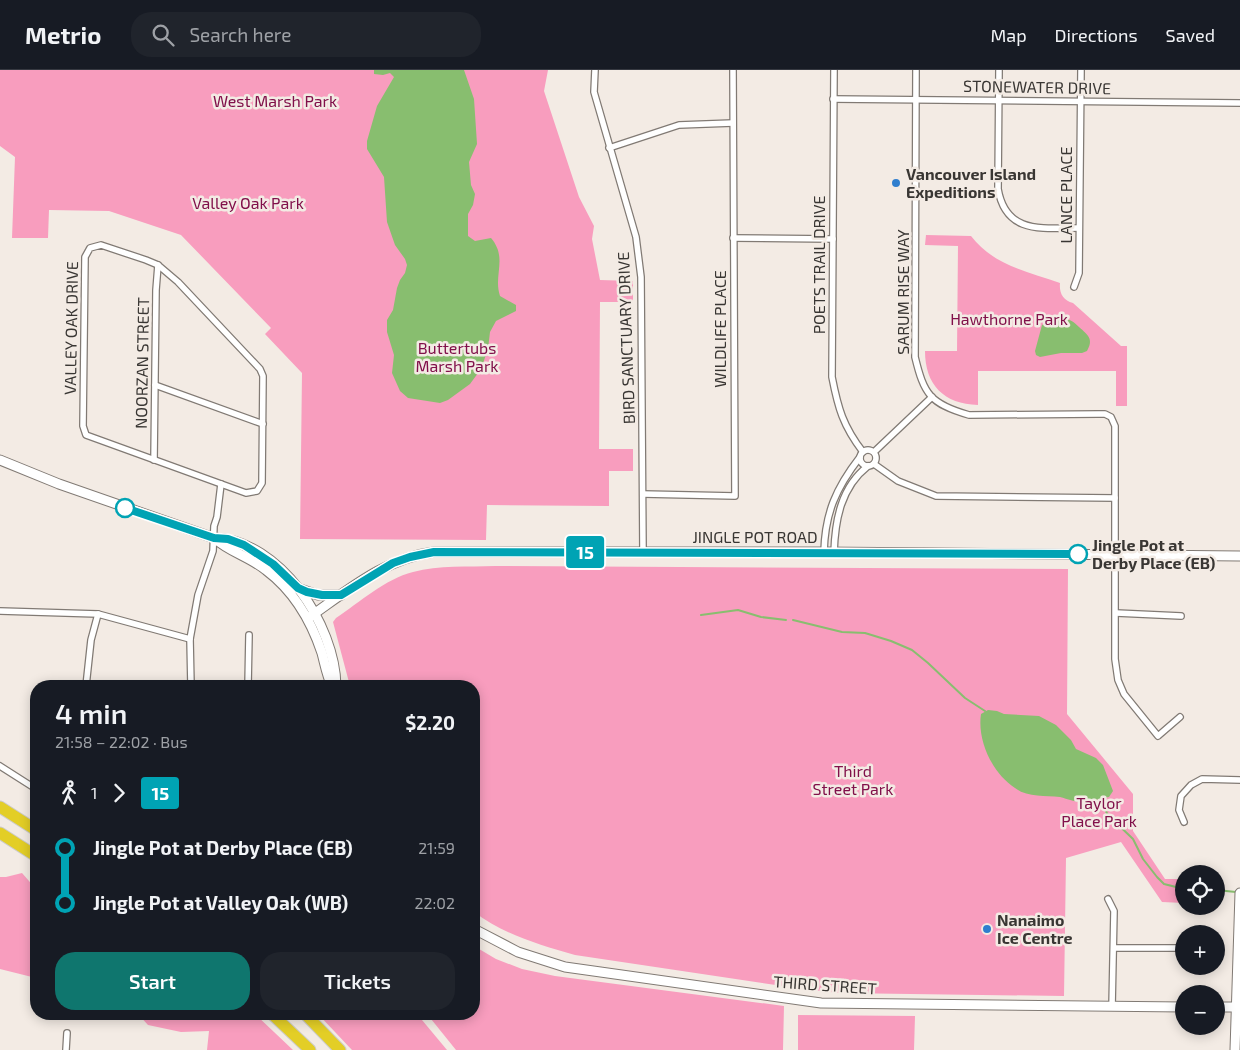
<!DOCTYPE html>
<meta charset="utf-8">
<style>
body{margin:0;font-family:"Exo 2",sans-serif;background:#20242c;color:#f1f3f6;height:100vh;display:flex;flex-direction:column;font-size:19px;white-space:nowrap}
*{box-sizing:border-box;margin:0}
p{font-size:16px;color:#9ea1a6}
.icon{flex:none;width:28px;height:28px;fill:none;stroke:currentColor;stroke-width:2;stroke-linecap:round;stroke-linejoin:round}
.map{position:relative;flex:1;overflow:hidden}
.panel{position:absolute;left:30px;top:610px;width:450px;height:340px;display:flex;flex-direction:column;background:#171b24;border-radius:20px;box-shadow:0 2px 12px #0003}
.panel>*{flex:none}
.badge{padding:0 10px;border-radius:4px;font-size:18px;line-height:32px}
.fabs{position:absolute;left:1175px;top:795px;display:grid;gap:10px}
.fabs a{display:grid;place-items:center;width:50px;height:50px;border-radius:50%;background:#171b24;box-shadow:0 2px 12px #0003;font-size:25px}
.map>.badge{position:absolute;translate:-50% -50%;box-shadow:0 0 0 2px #fff}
.legs{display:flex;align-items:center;gap:8px;height:55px;padding:0 25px;font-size:16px}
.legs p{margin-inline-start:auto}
.headline{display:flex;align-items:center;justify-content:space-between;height:85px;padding:0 25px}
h1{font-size:28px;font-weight:600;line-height:38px}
.cta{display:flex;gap:10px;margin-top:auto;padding:10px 25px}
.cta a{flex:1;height:58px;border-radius:20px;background:#0f766e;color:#fff;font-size:20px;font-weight:600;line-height:58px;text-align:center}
.cta a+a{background:#20242c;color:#f1f3f6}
ul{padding:0 25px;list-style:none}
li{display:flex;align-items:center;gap:18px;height:55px;font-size:19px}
li i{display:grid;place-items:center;width:8px;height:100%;margin:0 6px;background:currentColor}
li i::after{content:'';width:12px;height:12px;margin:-6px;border:4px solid;border-radius:50%;background:#171b24}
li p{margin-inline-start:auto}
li:first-child i{background:linear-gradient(#0000 50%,currentColor 0)}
li:last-child i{background:linear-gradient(currentColor 50%,#0000 0)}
header{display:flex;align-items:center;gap:30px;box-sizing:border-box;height:70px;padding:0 25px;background:#171b24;border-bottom:1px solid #363941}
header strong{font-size:24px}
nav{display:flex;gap:28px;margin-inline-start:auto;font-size:18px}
.search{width:350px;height:45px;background:#20242c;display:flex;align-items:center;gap:12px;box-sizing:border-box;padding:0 18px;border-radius:20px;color:#9ea1a6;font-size:19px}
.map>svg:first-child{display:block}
</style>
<header>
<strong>Metrio</strong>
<div class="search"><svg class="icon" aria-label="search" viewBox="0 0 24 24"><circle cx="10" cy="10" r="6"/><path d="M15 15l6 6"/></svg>Search here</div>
<nav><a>Map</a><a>Directions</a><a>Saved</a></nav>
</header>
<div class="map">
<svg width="1240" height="980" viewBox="0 0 1240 980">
<rect width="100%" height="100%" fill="#f3ebe4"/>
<!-- green -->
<g fill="#f89dbe">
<path d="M0 0H548L544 21 579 127 594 156 592 169 600 210 633 211V232H600L599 379H633V401H609V436L487 435 486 470 300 469 302 303 265 264 271 258 181 165 109 141 49 140 48 168H12L15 87 0 76Z"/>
<path d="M926 165 971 166C993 195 1028 202 1060 213 1059 223 1063 230 1073 233L1121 276H1127V336H1116V301H978V335C944 334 925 315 925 281H957L958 176 925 175Z"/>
<path d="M495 496 1068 499 1067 644 1133 724V761L1165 809H1184V833L1162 832 1121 772 1066 788 1064 926 839 923 803 919 575 885C539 875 503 864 474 842V616H350L333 552 336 548C360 532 385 509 413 502 439 495 468 497 495 496Z"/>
<path d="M22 803 36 819V908L0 899V807H6Z"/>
<path d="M474 876 496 889 522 899 555 906 784 936 783 980H456L427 944H474Z"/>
<path d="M138 944H255L293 980H207L209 961 181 962 148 955Z"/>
<path d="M318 944H417L447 980H352Z"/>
<path d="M798 945 915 946 914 980H798Z"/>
</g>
<!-- water -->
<g fill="#88be6f">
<path d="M374 0H464L474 29 477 74 469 92 471 115 475 124 473 135 468 144V166L475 171 491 168C508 188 493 205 500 226L516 235V241L496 251 490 262 488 279 481 299 470 314 448 330 440 333 408 328 400 321 392 303 394 285 387 262V250L393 240 397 218 400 210 405 203 407 195 405 189 395 175 387 152 384 107 367 79V71L377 36 394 7 390 3 383 5 374 4Z"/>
<path d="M1058 249C1068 248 1072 250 1079 257 1088 265 1094 269 1087 281L1082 283H1061L1040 287 1036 285 1035 281 1042 255 1049 251Z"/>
<path d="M988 640 997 641 1004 644 1039 646 1056 655 1071 670 1076 679 1096 688 1103 695 1113 721 1109 727C1101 728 1091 732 1083 732 1074 732 1068 729 1060 727 1045 725 1028 728 1015 718 992 703 977 670 981 644Z"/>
</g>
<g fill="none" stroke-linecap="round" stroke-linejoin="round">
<!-- stream -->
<g stroke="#88be6f" stroke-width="2">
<path d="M701 545 738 540 761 547 786 550"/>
<path d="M793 550 842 562 865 563 891 571 912 580 928 593 965 628 985 641"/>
<path d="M1099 729 1108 745 1133 769 1143 789 1157 807 1164 814 1184 819"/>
<path d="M1216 820 1236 822"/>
</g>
<defs>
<g id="street">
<path d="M595 0 594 22 636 167 641 207 643 482"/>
<path d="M834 0 832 307C838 338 843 356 863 382"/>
<path d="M916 0 915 287C924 324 930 334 969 345L1098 344H1105L1111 347 1115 356V589L1118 610 1124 624 1158 666 1180 647"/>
<path d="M999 0 998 119C1006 165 1043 158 1079 158"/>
<path d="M833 29 1240 33"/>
<path d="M609 78 679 55 733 53"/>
<path d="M733 168 833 169"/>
<path d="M101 175 146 190 158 195 178 212 260 299 263 306 262 413 257 421 246 423 86 365 83 356 85 187 90 178Z"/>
<path d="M1074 217 1079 203 1081 0"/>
<path d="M155 315 263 354"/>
<circle cx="868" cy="388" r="8"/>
<path d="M874 382 932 327"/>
<path d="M154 390 156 220 158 195"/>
<path d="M874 394 898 411 936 426 1115 428"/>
<path d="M643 424 735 426 733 0"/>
<path d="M824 482C825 443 836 418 860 387"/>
<path d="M834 483C835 450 841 417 868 396"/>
<path d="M0 541 98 544 190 569"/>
<path d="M1116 543 1181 546"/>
<path d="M86 616 91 570 98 544"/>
<path d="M191 616 190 569 198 525 213 481 214 456 217 447 221 414"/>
<path d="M248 616 249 565"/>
<path d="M0 696 36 719"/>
<path d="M1184 752 1179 740 1181 726 1191 715 1202 709 1240 710"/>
<path d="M1108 829 1114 841 1112 937"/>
<path d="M1114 878H1183"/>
<path d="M66 980 67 963"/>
</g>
<g id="secondary">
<path d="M0 390 59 414 214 468C230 482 250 487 266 500 294 521 311 550 322 583 325 594 327 606 332 616"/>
<path d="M214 468C280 470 335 555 336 616"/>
<path d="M300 519 318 525H341"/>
<path d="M308 548C347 521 385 488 434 482H824L1240 486"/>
<path d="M474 859 518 882 565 897 821 933 1184 937"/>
<path d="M1216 937H1240"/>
<path d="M1235 980 1240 823"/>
</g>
<g id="highway">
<path d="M0 737 36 760"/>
<path d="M0 763 36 786"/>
<path d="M272 944 310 980"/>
<path d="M305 944 340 980"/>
</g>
</defs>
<!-- street casing -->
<use href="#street" stroke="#817a74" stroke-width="8"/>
<!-- secondary casing -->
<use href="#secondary" stroke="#817a74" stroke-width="11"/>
<!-- highway casing -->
<use href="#highway" stroke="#cccbca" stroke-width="13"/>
<!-- street -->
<use href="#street" stroke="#fff" stroke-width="5.5"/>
<!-- secondary -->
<use href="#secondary" stroke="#fff" stroke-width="9"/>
<!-- highway -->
<use href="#highway" stroke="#e3ce26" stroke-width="11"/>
</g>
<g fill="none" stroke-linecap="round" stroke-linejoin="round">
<defs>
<path id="line-1" d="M125 438 214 468 228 469 244 475 273 494 298 518 307 522 322 525H341L393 493 410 487 434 482 1078 484"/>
</defs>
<!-- line-1 casing -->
<use href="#line-1" stroke="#fff" stroke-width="11"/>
<!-- line-1 -->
<use href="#line-1" stroke="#00a3b4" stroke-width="8"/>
</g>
<!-- markers -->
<g fill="#2f7ece" stroke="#f3ebe4" stroke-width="2">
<circle cx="896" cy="113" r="5"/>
<circle cx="987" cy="859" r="5"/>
</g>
<g fill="#fff" stroke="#00a3b4" stroke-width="2.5">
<circle cx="125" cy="438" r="9"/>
<circle cx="1078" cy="484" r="9"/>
</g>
<g text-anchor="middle" stroke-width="5" stroke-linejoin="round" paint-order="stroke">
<!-- street labels -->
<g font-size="16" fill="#393633" stroke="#f3ebe4">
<text transform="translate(1037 17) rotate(1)" y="6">STONEWATER DRIVE</text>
<text transform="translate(1066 125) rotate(-90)" y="6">LANCE PLACE</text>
<text transform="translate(819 195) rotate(-90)" y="6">POETS TRAIL DRIVE</text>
<text transform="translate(903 222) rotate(-90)" y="6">SARUM RISE WAY</text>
<text transform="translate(71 258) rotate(-89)" y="6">VALLEY OAK DRIVE</text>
<text transform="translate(720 259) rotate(-90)" y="6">WILDLIFE PLACE</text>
<text transform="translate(626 268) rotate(-92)" y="6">BIRD SANCTUARY DRIVE</text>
<text transform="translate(142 293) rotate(-89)" y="6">NOORZAN STREET</text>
<text x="755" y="473">JINGLE POT ROAD</text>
<text transform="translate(825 915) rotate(4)" y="6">THIRD STREET</text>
</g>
<!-- park labels -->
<g font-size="16" fill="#81104a" stroke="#f3ebe4">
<text x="275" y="37">West Marsh Park</text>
<text x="248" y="139">Valley Oak Park</text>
<text x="1009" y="255">Hawthorne Park</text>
<text x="457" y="284">Buttertubs<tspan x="457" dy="18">Marsh Park</tspan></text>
<text x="853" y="707">Third<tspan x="853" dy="18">Street Park</tspan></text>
<text x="1099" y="739">Taylor<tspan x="1099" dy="18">Place Park</tspan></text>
</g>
<!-- poi labels -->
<g font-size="16" font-weight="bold" fill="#393633" stroke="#f3ebe4" text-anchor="start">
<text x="906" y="110">Vancouver Island<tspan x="906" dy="18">Expeditions</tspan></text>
<text x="997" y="856">Nanaimo<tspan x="997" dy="18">Ice Centre</tspan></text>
</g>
<!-- stop labels -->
<g font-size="16" font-weight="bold" fill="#393633" stroke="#f3ebe4" text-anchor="start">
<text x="1092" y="481">Jingle Pot at<tspan x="1092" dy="18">Derby Place (EB)</tspan></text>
</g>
</g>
</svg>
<div class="fabs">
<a><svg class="icon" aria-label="locate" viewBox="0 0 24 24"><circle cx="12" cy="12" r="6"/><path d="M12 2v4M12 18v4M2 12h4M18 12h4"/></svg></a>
<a>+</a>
<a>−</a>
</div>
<b class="badge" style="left:585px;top:482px;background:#00a3b4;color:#fff">15</b>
<section class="panel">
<div class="headline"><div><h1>4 min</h1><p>21:58 – 22:02 · Bus</p></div><b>$2.20</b></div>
<div class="legs"><svg class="icon" aria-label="walk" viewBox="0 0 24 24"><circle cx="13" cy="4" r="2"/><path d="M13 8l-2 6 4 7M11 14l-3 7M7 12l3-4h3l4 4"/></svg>1<svg class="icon" aria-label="forward" viewBox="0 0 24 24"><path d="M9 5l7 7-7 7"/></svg><b class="badge" style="background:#00a3b4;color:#fff">15</b></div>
<ul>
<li><i style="color:#00a3b4"></i><b>Jingle Pot at Derby Place (EB)</b><p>21:59</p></li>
<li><i style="color:#00a3b4"></i><b>Jingle Pot at Valley Oak (WB)</b><p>22:02</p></li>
</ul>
<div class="cta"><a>Start</a><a>Tickets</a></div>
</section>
</div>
